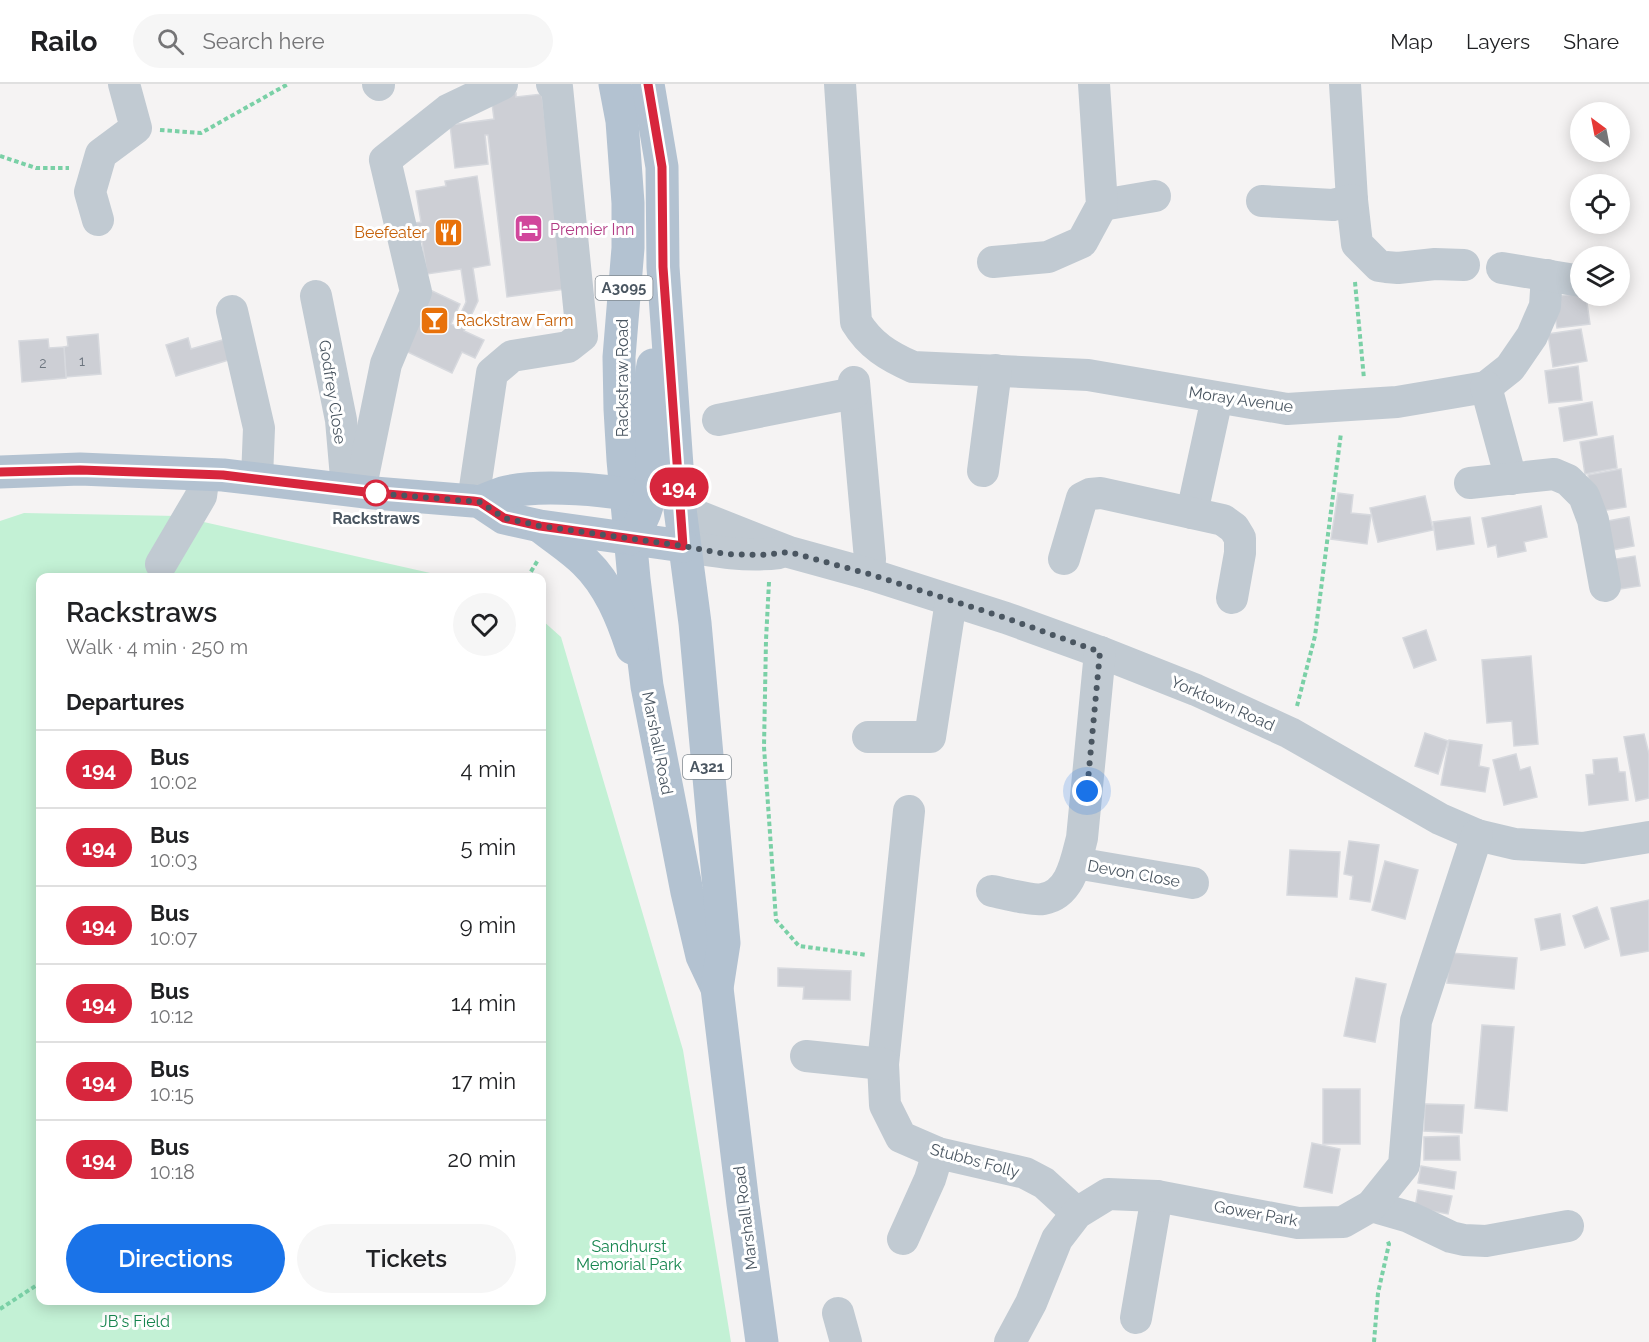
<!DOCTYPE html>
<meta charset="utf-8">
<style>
body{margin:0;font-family:Raleway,sans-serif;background:#f6f6f6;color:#202124;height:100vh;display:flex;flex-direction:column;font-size:22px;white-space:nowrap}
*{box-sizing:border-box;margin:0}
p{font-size:20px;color:#757577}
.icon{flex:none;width:33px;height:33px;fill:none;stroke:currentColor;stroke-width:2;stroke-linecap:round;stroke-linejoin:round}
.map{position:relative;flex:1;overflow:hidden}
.sheet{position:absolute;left:36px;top:489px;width:510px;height:732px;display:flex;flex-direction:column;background:#fff;border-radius:12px;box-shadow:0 3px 15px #0003}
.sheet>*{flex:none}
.badge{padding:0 12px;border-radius:20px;font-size:21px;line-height:39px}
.needle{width:39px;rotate:328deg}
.tools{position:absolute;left:1570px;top:18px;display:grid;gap:12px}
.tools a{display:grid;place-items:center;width:60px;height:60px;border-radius:50%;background:#fff;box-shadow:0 3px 15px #0003;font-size:30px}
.you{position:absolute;width:30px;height:30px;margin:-15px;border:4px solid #fff;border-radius:50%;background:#1a73e8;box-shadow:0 0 0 9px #1a73e833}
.map>.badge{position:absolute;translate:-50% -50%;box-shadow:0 0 0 3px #fff}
h2{padding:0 30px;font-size:22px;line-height:54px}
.round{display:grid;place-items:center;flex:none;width:63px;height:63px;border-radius:32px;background:#f6f6f6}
.summary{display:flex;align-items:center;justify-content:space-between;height:102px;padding:0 30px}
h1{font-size:28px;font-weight:600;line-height:45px}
.action{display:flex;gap:12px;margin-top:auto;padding:12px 30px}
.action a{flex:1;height:69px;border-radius:36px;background:#1a73e8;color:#fff;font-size:24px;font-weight:600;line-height:69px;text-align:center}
.action a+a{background:#f6f6f6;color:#202124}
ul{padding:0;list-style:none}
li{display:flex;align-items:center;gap:18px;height:78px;padding:0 30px;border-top:2px solid #e0e0e0}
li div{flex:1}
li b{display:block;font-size:22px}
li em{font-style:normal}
li .badge{min-width:66px;font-weight:700;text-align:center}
header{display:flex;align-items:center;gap:36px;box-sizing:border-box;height:84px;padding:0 30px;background:#fff;border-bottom:2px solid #e0e0e0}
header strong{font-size:28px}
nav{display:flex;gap:33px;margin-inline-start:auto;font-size:21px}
.search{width:420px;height:54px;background:#f6f6f6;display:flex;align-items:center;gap:15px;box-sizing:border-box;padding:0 21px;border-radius:33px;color:#757577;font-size:22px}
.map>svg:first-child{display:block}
</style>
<header>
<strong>Railo</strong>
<div class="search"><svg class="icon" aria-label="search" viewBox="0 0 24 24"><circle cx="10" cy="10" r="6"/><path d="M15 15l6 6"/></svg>Search here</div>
<nav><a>Map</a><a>Layers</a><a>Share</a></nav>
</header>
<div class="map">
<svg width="1649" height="1258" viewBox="0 0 1649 1258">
<rect width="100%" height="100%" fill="#f5f3f3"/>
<!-- green -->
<path fill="#c3f1d5" d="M24 429 177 432 448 493 40 494V1216H542V536L561 553 683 966 731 1258H0V437Z"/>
<!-- building -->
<g fill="#cdcfd5" stroke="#d7d9de" stroke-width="1.5">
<path d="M516 9V13L542 10 565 205 507 213 488 51H485L488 80 455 84 450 41 494 35 491 12Z"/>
<path d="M477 92 490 181 473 184 478 217 464 247 484 256 475 274 462 268 452 289 397 263 426 204 460 220 451 240 455 242 466 218 461 185 427 190 422 158 418 159 415 139 421 138 416 107 446 102 445 97Z"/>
<path d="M1581 209 1586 212 1590 240 1557 244 1552 213Z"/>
<path d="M1581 245 1587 277 1553 283 1548 250Z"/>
<path d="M98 250 101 290 66 293 64 263 68 262 67 253Z"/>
<path d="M188 254 191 265 226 255 232 275 176 292 166 261Z"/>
<path d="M48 255 49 264 64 263 66 294 22 298 19 257Z"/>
<path d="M1578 282 1582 316 1549 319 1545 287Z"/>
<path d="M1592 318 1597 351 1564 357 1559 324Z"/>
<path d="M1613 352 1617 384 1585 390 1580 358Z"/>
<path d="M1621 385 1626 423 1595 428 1588 391Z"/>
<path d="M1338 409 1353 411 1351 429 1371 431 1367 460 1331 455Z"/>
<path d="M1425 412 1433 446 1378 458 1370 424Z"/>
<path d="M1541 422 1547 453 1524 458 1526 467 1498 473 1496 461 1488 463 1482 434Z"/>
<path d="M1470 433 1474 460 1437 466 1433 438Z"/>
<path d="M1629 433 1634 462 1602 468 1597 439Z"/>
<path d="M1635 472 1640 502 1608 507 1603 477Z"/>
<path d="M1426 546 1436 576 1414 584 1403 554Z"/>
<path d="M1531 572 1538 660 1514 662 1512 637 1487 639 1482 576Z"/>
<path d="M1425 649 1448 657 1438 690 1415 682Z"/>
<path d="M1644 650 1649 670V714L1636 717 1624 653Z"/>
<path d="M1449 656 1482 661 1479 682 1489 684 1485 708 1441 701Z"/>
<path d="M1516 670 1520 686 1530 683 1537 713 1504 721 1493 676Z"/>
<path d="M1617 674 1619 688H1625L1628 716 1589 721 1586 691 1594 690 1593 676Z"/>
<path d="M1349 757 1379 761 1370 818 1350 815 1353 792 1344 790Z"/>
<path d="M1290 766 1340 768 1337 813 1287 811Z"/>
<path d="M1385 777 1418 786 1405 835 1372 826Z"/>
<path d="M1649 816V867L1621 872 1611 824Z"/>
<path d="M1597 823 1609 855 1585 864 1573 832Z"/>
<path d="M1560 830 1565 861 1541 866 1535 835Z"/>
<path d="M1450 869 1517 874 1514 905 1447 899Z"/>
<path d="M778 884 851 887 850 916 803 915 804 903 778 902Z"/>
<path d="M1356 894 1386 900 1375 958 1344 952Z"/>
<path d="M1482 941 1514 943 1507 1027 1475 1024Z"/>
<rect x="1323" y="1005" width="37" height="55"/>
<path d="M1425 1020 1464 1021 1462 1049 1424 1047Z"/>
<path d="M1459 1052 1460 1076H1424V1053Z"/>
<path d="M1312 1059 1340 1065 1332 1109 1304 1103Z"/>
<path d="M1421 1082 1456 1088 1454 1105 1418 1099Z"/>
<path d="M1418 1106 1452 1112 1448 1130 1415 1124Z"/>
</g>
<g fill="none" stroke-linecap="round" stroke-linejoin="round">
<!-- path -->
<g stroke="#7ad0a6" stroke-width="4" stroke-dasharray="4.5 3" stroke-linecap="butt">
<path d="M160 46 201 49 288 0"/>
<path d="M0 72 36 84H69"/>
<path d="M1355 198 1364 295"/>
<path d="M527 494 538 476"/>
<path d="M769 498 766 556 764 663 776 836 799 862 867 871"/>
<path d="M1297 622 1315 552 1341 349"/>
<path d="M0 1225 40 1199"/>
<path d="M1374 1258 1378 1209 1389 1160 1387 1156"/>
</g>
<!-- minor -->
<g stroke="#c1cad2" stroke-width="32">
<path d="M378 0 379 1"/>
<path d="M840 0 856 238C870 261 888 272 913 283L1088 291 1287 325 1397 318 1486 303 1510 284 1532 252 1545 222 1547 191"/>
<path d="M1345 0 1352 116 1357 160 1379 182 1386 183 1398 184 1435 180 1464 181"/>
<path d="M1262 117 1333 121 1352 116"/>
<path d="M1102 121 1155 112"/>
<path d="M98 136 90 108 101 70 136 44 124 0"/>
<path d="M993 178 1048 173 1082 158 1102 121 1094 0"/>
<path d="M1502 184 1581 197"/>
<path d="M316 212 341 336 347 405"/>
<path d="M232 227 259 344 257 394"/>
<path d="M854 298 870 475 869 490"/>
<path d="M1486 303 1511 395"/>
<path d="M718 336 854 309"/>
<path d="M983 387 996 286"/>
<path d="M1470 399 1554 390 1568 396 1584 412 1593 436 1605 502"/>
<path d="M360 407 386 280 416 208 385 76 448 26 502 0"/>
<path d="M473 417 492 289 512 272 568 263 582 252 557 3 552 0"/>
<path d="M680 425 789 468 869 490 1006 534 1100 568 1196 606 1290 649 1440 735 1477 751 1515 760 1583 764 1649 753"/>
<path d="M1192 429 1217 314"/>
<path d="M683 462C716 468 746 473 779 469"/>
<path d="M1064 475 1082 414 1090 410 1101 409 1223 436 1234 444 1240 454V469L1232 514"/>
<path d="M161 480 201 412 204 390"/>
<path d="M868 653H930L951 517"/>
<path d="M909 727 883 980 885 1021 901 1053 938 1069 1025 1089 1044 1099 1077 1129"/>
<path d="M1076 779 1193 799"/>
<path d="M992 807C1003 809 1033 817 1043 815 1071 810 1076 777 1082 754L1100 568"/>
<path d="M806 972 883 980"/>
<path d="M1371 1122 1409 1133 1451 1153 1464 1156 1486 1157 1568 1142"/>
<path d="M903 1155 930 1095 938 1069"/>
<path d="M838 1229 846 1258"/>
<path d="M1136 1234 1157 1112"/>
<path d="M1010 1258 1031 1219 1057 1155 1077 1129 1108 1110 1157 1112 1298 1139 1343 1138 1371 1122 1404 1081 1416 937 1477 751"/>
</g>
<!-- major -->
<g stroke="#b3c2d1" stroke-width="33">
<path d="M615 0 622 37 628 119V164L619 273 620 325 623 376 634 495 647 602 687 808 702 872 717 904"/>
<path d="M648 0 662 83 663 183 680 425 695 539 724 859 717 904 743 1120 762 1258"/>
<path d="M0 388 80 385 223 391 374 409 473 417 480 418 504 434 540 442 683 462"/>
<path d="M480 418C488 415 497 410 506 408 541 400 612 405 646 415"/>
<path d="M541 443C556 455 572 465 585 478 609 501 622 534 632 564"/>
<path d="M630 454C670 407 642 337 653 281"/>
</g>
</g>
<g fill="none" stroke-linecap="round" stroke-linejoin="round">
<defs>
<path id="line" d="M0 388 80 386 223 391 374 409 473 417 480 418 504 434 540 442 683 462 663 183 662 83 648 0"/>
</defs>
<!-- line casing -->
<use href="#line" stroke="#fff" stroke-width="14"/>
<!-- line -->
<use href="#line" stroke="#d7263d" stroke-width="9"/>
<!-- walk -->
<path stroke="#4a5661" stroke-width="6" stroke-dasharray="0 10.8" d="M376 409H374L480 418 504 434 540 442 683 462 725 470 762 471 789 468 869 490 1006 534 1100 568 1087 707"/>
</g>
<!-- icons -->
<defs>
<symbol id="hotel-square" viewBox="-11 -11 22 22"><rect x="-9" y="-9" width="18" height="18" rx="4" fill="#d1479c" stroke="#fff"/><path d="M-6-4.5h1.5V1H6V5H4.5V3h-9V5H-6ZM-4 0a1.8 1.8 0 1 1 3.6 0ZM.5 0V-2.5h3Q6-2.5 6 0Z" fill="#fff"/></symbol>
<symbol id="restaurant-square" viewBox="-11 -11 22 22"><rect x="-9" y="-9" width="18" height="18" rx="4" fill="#e8710a" stroke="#fff"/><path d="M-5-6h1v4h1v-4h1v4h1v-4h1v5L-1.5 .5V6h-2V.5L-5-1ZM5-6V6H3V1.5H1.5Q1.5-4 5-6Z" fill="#fff"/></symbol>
<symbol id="bar-square" viewBox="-11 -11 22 22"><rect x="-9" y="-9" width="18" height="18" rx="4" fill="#e8710a" stroke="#fff"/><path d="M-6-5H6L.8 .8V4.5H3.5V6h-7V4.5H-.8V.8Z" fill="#fff"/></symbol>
</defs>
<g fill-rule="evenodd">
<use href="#hotel-square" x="512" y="128" width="33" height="33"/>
<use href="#restaurant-square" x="432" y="132" width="33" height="33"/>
<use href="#bar-square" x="418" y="220" width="33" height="33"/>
</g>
<!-- markers -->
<circle fill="#fff" stroke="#d7263d" stroke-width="3" cx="376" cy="409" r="12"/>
<g text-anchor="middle" stroke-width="6" stroke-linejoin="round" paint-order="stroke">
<!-- number labels -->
<g font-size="14" fill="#6b747e">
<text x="82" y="282">1</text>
<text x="43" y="284">2</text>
</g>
<!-- shield labels -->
<g fill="#fff" stroke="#808990" stroke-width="1.5">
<rect x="595.5" y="192" width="57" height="24" rx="4.5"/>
<rect x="683" y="671" width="48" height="24" rx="4.5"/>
</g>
<g font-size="15" font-weight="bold" fill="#4a5661">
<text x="624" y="209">A3095</text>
<text x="707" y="688">A321</text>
</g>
<!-- hotel labels -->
<g font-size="16" fill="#b23c85" stroke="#fff" text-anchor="start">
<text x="550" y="151">Premier Inn</text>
</g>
<!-- food labels -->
<g font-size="16" fill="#c56008" stroke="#fff" text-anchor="end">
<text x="427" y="154">Beefeater</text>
<text x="456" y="242" text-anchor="start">Rackstraw Farm</text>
</g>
<!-- street labels -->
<g font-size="16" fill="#4a5661" stroke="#fff">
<text transform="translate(622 294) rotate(-90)" y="6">Rackstraw Road</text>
<text transform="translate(333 308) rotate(81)" y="6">Godfrey Close</text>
<text transform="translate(1241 315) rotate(8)" y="6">Moray Avenue</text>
<text transform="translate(1223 619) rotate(24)" y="6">Yorktown Road</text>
<text transform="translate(658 659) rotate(79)" y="6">Marshall Road</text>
<text transform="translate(1134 789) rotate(10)" y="6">Devon Close</text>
<text transform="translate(975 1076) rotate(15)" y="6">Stubbs Folly</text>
<text transform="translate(1256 1129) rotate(10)" y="6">Gower Park</text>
<text transform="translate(745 1134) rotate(-97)" y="6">Marshall Road</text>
</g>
<!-- stop labels -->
<g font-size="16" font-weight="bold" fill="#4a5661" stroke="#fff">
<text x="376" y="440">Rackstraws</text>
</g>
<!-- park labels -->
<g font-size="16" fill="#17864f" stroke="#fff">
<text x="629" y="1168">Sandhurst<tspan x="629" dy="18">Memorial Park</tspan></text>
<text x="135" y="1243">JB's Field</text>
</g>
</g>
</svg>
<div class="tools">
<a><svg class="needle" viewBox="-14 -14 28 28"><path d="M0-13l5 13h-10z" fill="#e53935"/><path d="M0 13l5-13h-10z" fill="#757577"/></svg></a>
<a><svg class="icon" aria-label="locate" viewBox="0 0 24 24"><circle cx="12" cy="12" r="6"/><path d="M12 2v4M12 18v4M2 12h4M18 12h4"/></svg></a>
<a><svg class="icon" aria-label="layers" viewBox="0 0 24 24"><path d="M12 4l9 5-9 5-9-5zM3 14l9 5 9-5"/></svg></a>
</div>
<div class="you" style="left:1087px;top:707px"></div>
<b class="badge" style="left:679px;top:403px;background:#d7263d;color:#fff">194</b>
<section class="sheet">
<div class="summary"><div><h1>Rackstraws</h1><p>Walk · 4 min · 250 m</p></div><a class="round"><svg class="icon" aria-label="heart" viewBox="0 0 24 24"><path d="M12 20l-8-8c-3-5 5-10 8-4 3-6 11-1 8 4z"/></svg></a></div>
<h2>Departures</h2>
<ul>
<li><span class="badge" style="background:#d7263d;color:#fff">194</span><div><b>Bus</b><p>10:02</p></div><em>4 min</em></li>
<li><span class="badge" style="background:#d7263d;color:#fff">194</span><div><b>Bus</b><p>10:03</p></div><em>5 min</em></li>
<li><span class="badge" style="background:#d7263d;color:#fff">194</span><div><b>Bus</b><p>10:07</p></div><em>9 min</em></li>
<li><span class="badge" style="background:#d7263d;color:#fff">194</span><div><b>Bus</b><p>10:12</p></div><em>14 min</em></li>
<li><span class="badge" style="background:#d7263d;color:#fff">194</span><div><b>Bus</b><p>10:15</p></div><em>17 min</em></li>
<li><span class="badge" style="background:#d7263d;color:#fff">194</span><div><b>Bus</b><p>10:18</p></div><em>20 min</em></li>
</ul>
<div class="action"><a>Directions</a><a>Tickets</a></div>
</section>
</div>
